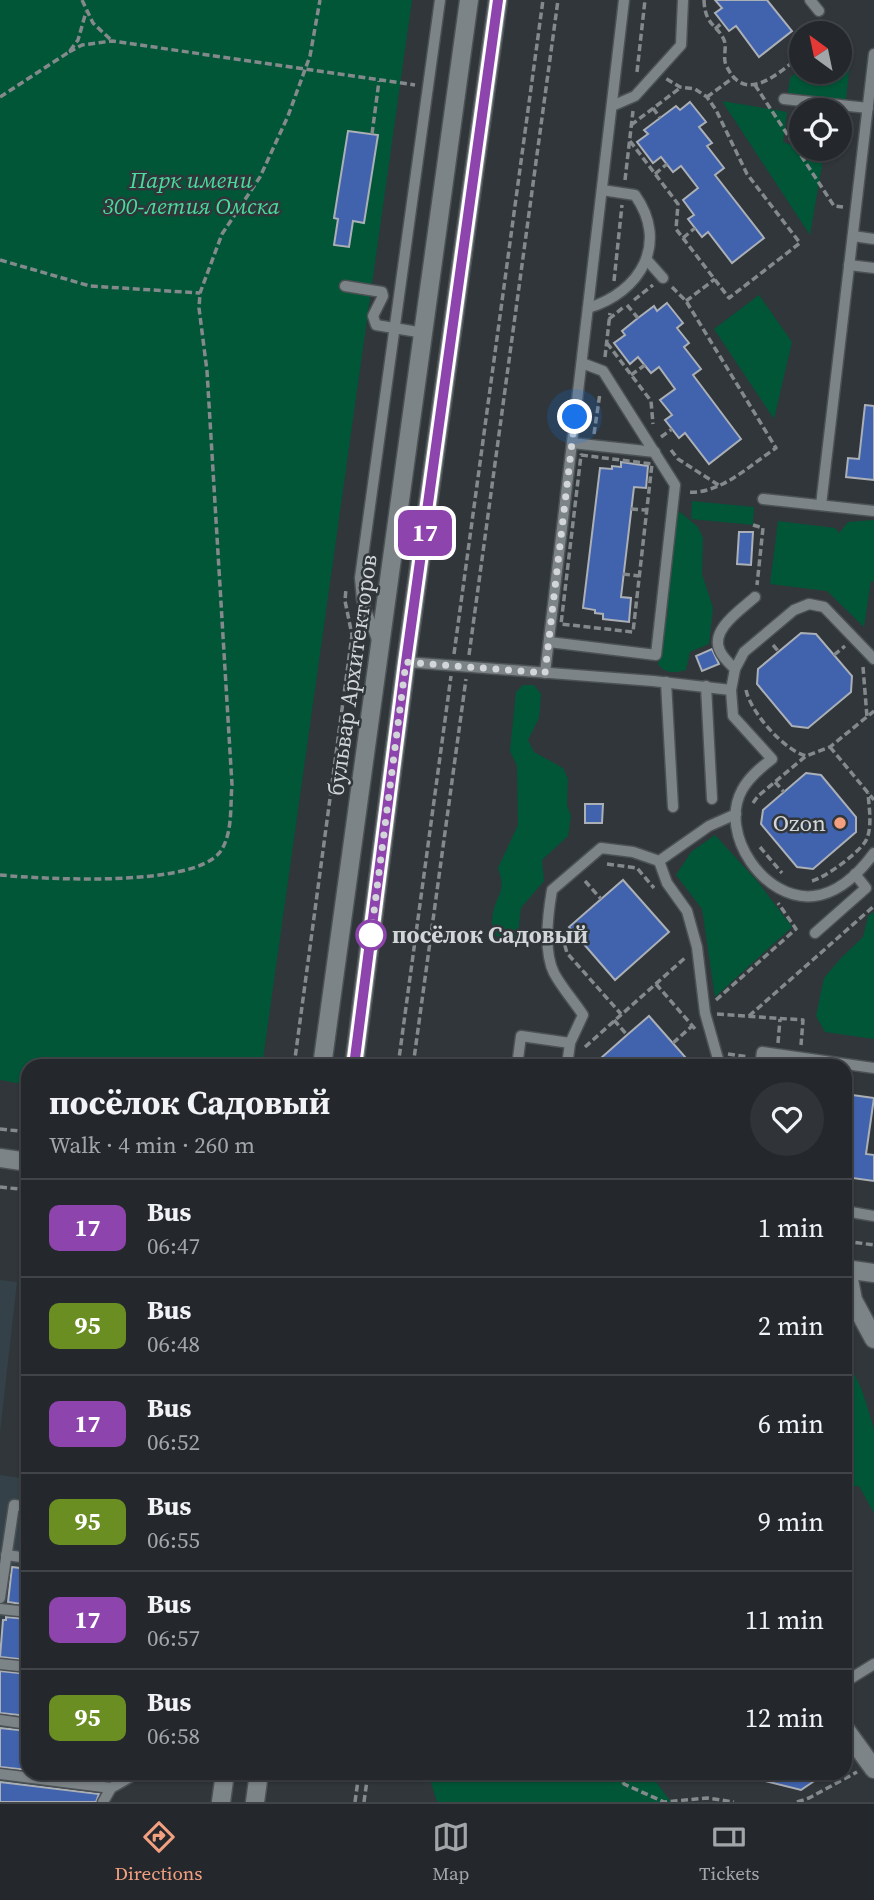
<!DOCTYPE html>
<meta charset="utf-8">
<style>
body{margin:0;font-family:"Source Serif 4",serif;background:#303438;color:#f1f3f6;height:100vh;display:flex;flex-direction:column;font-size:26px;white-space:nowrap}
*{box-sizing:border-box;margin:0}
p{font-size:23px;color:#a3a6a9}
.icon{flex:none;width:38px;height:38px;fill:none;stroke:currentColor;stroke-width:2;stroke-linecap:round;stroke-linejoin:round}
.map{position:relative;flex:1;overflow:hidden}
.drawer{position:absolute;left:21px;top:1059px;width:831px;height:721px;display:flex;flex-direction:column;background:#24282c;border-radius:21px;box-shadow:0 2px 5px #0004,0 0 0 2px #414448}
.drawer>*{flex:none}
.badge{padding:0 14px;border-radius:10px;font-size:24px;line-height:46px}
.needle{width:46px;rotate:327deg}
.tools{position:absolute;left:789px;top:21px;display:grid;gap:14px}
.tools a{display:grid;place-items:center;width:63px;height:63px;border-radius:50%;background:#24282c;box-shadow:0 2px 5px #0004,0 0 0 2px #414448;font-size:35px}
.you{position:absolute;width:35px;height:35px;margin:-18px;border:5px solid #fff;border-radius:50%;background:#1a73e8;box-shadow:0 0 0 10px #1a73e833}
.map>.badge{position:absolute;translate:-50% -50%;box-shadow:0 0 0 4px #fff}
.round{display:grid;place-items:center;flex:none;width:74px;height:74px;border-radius:37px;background:#303438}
.head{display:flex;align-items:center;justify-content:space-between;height:119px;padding:0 28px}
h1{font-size:33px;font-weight:700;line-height:52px}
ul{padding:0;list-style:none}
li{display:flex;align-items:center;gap:21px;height:98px;padding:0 28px;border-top:2px solid #414448}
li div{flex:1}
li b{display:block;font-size:26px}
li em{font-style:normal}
li .badge{min-width:77px;font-weight:700;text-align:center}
.menu{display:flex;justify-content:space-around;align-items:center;height:98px;border-top:2px solid #414448;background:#24282c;font-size:19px;color:#a3a6a9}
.menu a{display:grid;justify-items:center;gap:4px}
.menu .selected{color:#f3a081}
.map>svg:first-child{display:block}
</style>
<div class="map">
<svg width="874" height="1802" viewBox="0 0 874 1802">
<rect width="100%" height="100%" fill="#30363a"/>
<!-- built -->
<g fill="#344148">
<path d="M0 1280 17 1282 0 1433Z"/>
<path d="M0 1475 28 1479V1773H132L104 1790 100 1802H0Z"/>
</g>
<!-- green -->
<g fill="#005637">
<path d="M0 0H412L262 1066H28V1085L0 1080Z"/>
<path d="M840 51 851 52 846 100 788 93 790 78 801 68 802 72H840Z"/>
<path d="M722 101 787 112 783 142 802 149 824 153 810 235Z"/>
<path d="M759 295 792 342 774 419 714 329Z"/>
<path d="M692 501 754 507 753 525 691 519Z"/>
<path d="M680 512 698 527 703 538 702 574 713 608 709 644 690 652 686 670C676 673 664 674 658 664L668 611 666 588 674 514Z"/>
<path d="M874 520V582L871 581 864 627 827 591 770 584 778 521 835 528 839 533 848 522Z"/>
<path d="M523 685H534L541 694 539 718 528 740 534 752 563 768 568 779 567 805 571 816 568 836 542 860 544 881 521 908 517 942C490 943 489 926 495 905 497 899 500 895 501 890 503 882 500 875 498 868L518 825 517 766 510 751 516 692Z"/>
<path d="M715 835 758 882 792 927 715 997 702 909 676 875 691 852Z"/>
<path d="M874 912V1039L825 1032 816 1016 824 978 841 958 863 937 868 916Z"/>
<path d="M845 1371 854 1373 863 1393 874 1429V1513L859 1486 845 1487Z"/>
<path d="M428 1773H664L654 1779 671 1802H437Z"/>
</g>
<!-- building -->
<g fill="#4163ae" stroke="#abafb6" stroke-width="2">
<path d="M715 0H767L792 31 759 57 736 26 729 31 715 13 722 8Z"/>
<path d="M690 102 706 122 699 127 712 143 707 146 724 168 715 175 764 238 732 263 708 232 702 237 688 219 694 215 683 200 698 188 681 166 673 172 661 157 653 163 637 142 648 134 644 130 676 106 680 110Z"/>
<path d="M348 131 378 135 364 223 353 221 349 247 334 245 338 219 334 218Z"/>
<path d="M667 303 683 323 677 328 689 343 684 347 701 369 693 375 741 439 709 464 685 433 679 438 665 420 672 415 660 400 675 389 659 367 651 373 638 357 630 364 614 343 625 335 622 331 638 318 654 306 657 311Z"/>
<path d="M865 405 874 406V480L846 477 848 458 859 459Z"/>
<path d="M621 462 648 466 646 488 634 487 621 597 631 598 629 622 603 619V614L595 613V610L583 608 600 468 612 469V466L621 467Z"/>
<path d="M739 532H753L751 565 737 564Z"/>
<path d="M801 633 816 634 852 676 851 692 808 728 792 726 757 684 758 669Z"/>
<path d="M712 649 719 664 702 671 696 656Z"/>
<path d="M806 773 821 775 856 817V832L813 869 797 867 761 824 763 810Z"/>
<path d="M585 804H603L602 823H585Z"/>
<path d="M623 880 669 932 615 980 569 927Z"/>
<path d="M649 1016 693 1066H592L627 1035Z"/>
<path d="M845 1094 874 1098 866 1154 874 1155V1181L845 1177Z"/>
<path d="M12 1567 28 1569V1605L8 1602Z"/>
<path d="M6 1617 28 1619V1660L0 1657 3 1620H6Z"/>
<path d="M0 1671 28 1674V1716L0 1713Z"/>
<path d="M0 1728 28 1731V1770L0 1767Z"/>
<path d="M50 1773H123L109 1780Z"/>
<path d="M754 1773H826L801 1790 753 1778Z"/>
<path d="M0 1782 99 1794 96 1802H0Z"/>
</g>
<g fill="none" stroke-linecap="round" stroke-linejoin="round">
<defs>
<g id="lane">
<path d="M810 0 819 11"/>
<path d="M784 99 868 108"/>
<path d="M612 106 635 96 681 45 683 0"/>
<path d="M853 236 874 239"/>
<path d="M647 260 663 278"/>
<path d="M849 265 874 268"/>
<path d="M345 286 382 292 383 296 373 316 376 325 424 333"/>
<path d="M588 308C641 292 669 243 635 195L602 190"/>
<path d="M572 443 655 452"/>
<path d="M763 499 874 511"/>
<path d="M821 505 874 54"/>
<path d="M378 642 362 600 360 578 440 0"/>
<path d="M549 642 656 655 675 485 603 371 582 363"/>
<path d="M874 659 824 607 809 604 794 610 744 652 735 669 731 690 733 716 772 759C760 768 749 777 742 790 718 834 765 902 814 896 839 893 860 872 874 853"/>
<path d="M406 662 653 681 731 690"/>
<path d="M735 669C730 664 723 658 720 651 709 630 742 609 755 597"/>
<path d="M545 673 624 0"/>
<path d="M666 682 673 807"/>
<path d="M706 686 712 799"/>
<path d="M659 861 667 883 687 911 697 947 705 1013 720 1066"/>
<path d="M815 933 866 888 855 874"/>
<path d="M517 1066 521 1036 570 1043"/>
<path d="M567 1066 570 1043 583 1015C574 1001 562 988 554 973 543 951 548 913 552 890L601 848 633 852 659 861 709 826 736 814"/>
<path d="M760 1066 762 1052 874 1068"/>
<path d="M845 1211 874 1216"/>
<path d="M6 1555 28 1558"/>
<path d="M0 1598 14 1505 28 1507"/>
<path d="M0 1609 28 1612"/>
<path d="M0 1664 28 1667"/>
<path d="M845 1682 874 1664"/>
<path d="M0 1720 28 1724"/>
<path d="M0 1774 111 1788"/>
<path d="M103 1802 111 1788 137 1773"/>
</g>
<g id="street">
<path d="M847 1269 853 1300 874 1339"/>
<path d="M845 1729 874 1769"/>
</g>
<g id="secondary">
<path d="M322 1066 469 0"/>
<path d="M354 1066 406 662 498 0"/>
<path d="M0 1158 28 1162"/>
<path d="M845 1269 874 1273"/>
<path d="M221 1802 225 1773"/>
<path d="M255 1802 259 1773"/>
</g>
</defs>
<!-- lane casing -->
<use href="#lane" stroke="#4c5254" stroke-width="13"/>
<!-- street casing -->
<use href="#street" stroke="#4c5254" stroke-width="21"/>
<!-- secondary casing -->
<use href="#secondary" stroke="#4c5254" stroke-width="21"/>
<!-- path -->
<g stroke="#84898c" stroke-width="3.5" stroke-dasharray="7 3.5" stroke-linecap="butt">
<path d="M82 0 93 23 111 40"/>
<path d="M704 0C705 28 720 25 725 43 726 50 723 58 726 65 745 107 779 72 802 55"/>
<path d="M819 21V33"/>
<path d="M715 29 723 22"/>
<path d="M69 52 82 45 112 41 415 85"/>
<path d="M637 72 645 0"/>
<path d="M755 85 834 206 843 207"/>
<path d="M0 97 69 52 78 40 86 12"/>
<path d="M707 97 734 77"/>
<path d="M653 108 660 118"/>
<path d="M631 125 680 88"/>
<path d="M372 134 379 81"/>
<path d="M630 141 678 204 676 229 729 298 800 243 747 174 716 110 707 97 695 89 680 87 665 78"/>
<path d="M655 174 667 164"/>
<path d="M625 180 633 111"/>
<path d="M683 238 695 228"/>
<path d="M0 260 90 286 200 293"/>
<path d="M614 281 622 205"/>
<path d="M672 287 686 301 776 448C750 465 720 495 687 492"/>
<path d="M634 300 653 285"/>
<path d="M686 301 715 279"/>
<path d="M627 305 638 318"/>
<path d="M609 319 625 306"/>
<path d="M607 343 651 401 653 424"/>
<path d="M605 357 610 313"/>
<path d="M631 375 645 365"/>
<path d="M594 434 600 393"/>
<path d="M661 437 672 429"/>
<path d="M671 450 678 459 720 486"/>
<path d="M581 455 652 464 633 632 561 624Z"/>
<path d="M631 509 646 510"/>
<path d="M753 525 763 528 757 585"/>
<path d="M623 574 639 576"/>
<path d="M773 645 779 652"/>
<path d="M454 654 543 0"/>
<path d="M469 655 558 0"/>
<path d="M834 655 845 646"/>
<path d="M863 667 867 717"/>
<path d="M746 690C751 713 784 750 806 756L830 747 874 711"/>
<path d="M830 747 874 800"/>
<path d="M775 782 784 792"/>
<path d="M753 803 758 796 806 756"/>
<path d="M760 847 782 873"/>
<path d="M607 864 637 868 654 888"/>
<path d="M0 875C43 879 193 888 220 852 233 834 230 807 232 785L207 371 199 308 200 293 222 234 260 177 288 116 310 56 320 0"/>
<path d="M585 881 601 899"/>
<path d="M812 881C826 877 857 854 865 842 873 830 869 807 868 793"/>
<path d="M562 935 567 953 621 1014"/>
<path d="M656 984 696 1030"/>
<path d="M716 1000 796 929 778 903"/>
<path d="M717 1014 803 1020 801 1045"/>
<path d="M749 1016 874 906"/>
<path d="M614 1020 627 1035"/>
<path d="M673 1043 692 1026"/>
<path d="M778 1043 780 1019"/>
<path d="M585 1047 686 957"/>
<path d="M728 1054 748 1057"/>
<path d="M294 1066 352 635 345 601 346 588"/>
<path d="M398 1066 451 676"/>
<path d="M413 1066 466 679"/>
<path d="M0 1129 28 1132"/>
<path d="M0 1187 28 1190"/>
<path d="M845 1241 874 1245"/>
<path d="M618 1773 624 1784 664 1802 707 1798 734 1802"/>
<path d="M355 1802 359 1773"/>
<path d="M364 1802 368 1773"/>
<path d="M797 1802 809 1798 857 1772"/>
</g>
<!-- lane -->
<use href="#lane" stroke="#7d8488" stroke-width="10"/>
<!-- street -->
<use href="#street" stroke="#7d8488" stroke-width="18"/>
<!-- secondary -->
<use href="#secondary" stroke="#7d8488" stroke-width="18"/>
</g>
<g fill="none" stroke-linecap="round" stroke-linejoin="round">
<defs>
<path id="line" d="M354 1066 406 662 498 0"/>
</defs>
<!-- line casing -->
<use href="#line" stroke="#fff" stroke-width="16"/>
<!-- line -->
<use href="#line" stroke="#8e44ad" stroke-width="10"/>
<!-- walk -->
<path stroke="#d2d6d8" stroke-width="7" stroke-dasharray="0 12.6" d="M371 935 406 662 545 673 575 417"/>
</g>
<!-- markers -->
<circle fill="#f3a081" stroke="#30363a" stroke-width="2.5" cx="840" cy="823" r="7"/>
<circle fill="#fff" stroke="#8e44ad" stroke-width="3.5" cx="371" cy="935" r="14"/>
<g text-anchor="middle" stroke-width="5" stroke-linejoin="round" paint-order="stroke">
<!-- park labels -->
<g font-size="23" font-style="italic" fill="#48dc9d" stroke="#30363a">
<text x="191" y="188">Парк имени<tspan x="191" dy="26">300-летия Омска</tspan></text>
</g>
<!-- street labels -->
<g font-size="23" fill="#d2d6d8" stroke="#30363a">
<text transform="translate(352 675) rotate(-82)" y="8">бульвар Архитекторов</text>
</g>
<!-- poi labels -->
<g font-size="23" fill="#d2d6d8" stroke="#30363a" text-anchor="end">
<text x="826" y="831">Ozon</text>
</g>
<!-- stop labels -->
<g font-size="23" font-weight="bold" fill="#d2d6d8" stroke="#30363a" text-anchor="start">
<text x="392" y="943">посёлок Садовый</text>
</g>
</g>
</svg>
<div class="tools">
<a><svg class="needle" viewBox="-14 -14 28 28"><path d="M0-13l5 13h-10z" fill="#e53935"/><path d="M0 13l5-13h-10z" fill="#a3a6a9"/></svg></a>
<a><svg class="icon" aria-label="locate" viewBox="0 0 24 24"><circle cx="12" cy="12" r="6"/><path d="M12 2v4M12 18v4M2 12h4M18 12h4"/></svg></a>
</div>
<div class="you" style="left:575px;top:417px"></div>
<b class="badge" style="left:425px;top:533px;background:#8e44ad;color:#fff">17</b>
<section class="drawer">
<div class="head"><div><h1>посёлок Садовый</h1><p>Walk · 4 min · 260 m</p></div><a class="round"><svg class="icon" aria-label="heart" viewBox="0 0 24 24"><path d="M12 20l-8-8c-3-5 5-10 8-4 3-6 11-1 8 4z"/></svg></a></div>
<ul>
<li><span class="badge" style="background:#8e44ad;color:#fff">17</span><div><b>Bus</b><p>06:47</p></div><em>1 min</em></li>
<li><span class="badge" style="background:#6b8e23;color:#fff">95</span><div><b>Bus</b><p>06:48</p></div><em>2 min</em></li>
<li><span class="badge" style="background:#8e44ad;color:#fff">17</span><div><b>Bus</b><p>06:52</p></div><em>6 min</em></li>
<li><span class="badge" style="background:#6b8e23;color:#fff">95</span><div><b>Bus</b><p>06:55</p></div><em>9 min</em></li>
<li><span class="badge" style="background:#8e44ad;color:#fff">17</span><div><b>Bus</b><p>06:57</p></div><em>11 min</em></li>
<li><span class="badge" style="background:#6b8e23;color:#fff">95</span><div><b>Bus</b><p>06:58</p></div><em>12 min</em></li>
</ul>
</section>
</div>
<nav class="menu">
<a class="selected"><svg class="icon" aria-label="directions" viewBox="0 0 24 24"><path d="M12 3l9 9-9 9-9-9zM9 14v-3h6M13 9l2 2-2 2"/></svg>Directions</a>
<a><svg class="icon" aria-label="map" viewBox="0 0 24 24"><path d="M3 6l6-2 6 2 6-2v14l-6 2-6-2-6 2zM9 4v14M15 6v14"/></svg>Map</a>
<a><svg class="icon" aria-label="tickets" viewBox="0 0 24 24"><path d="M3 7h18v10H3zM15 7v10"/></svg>Tickets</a>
</nav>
